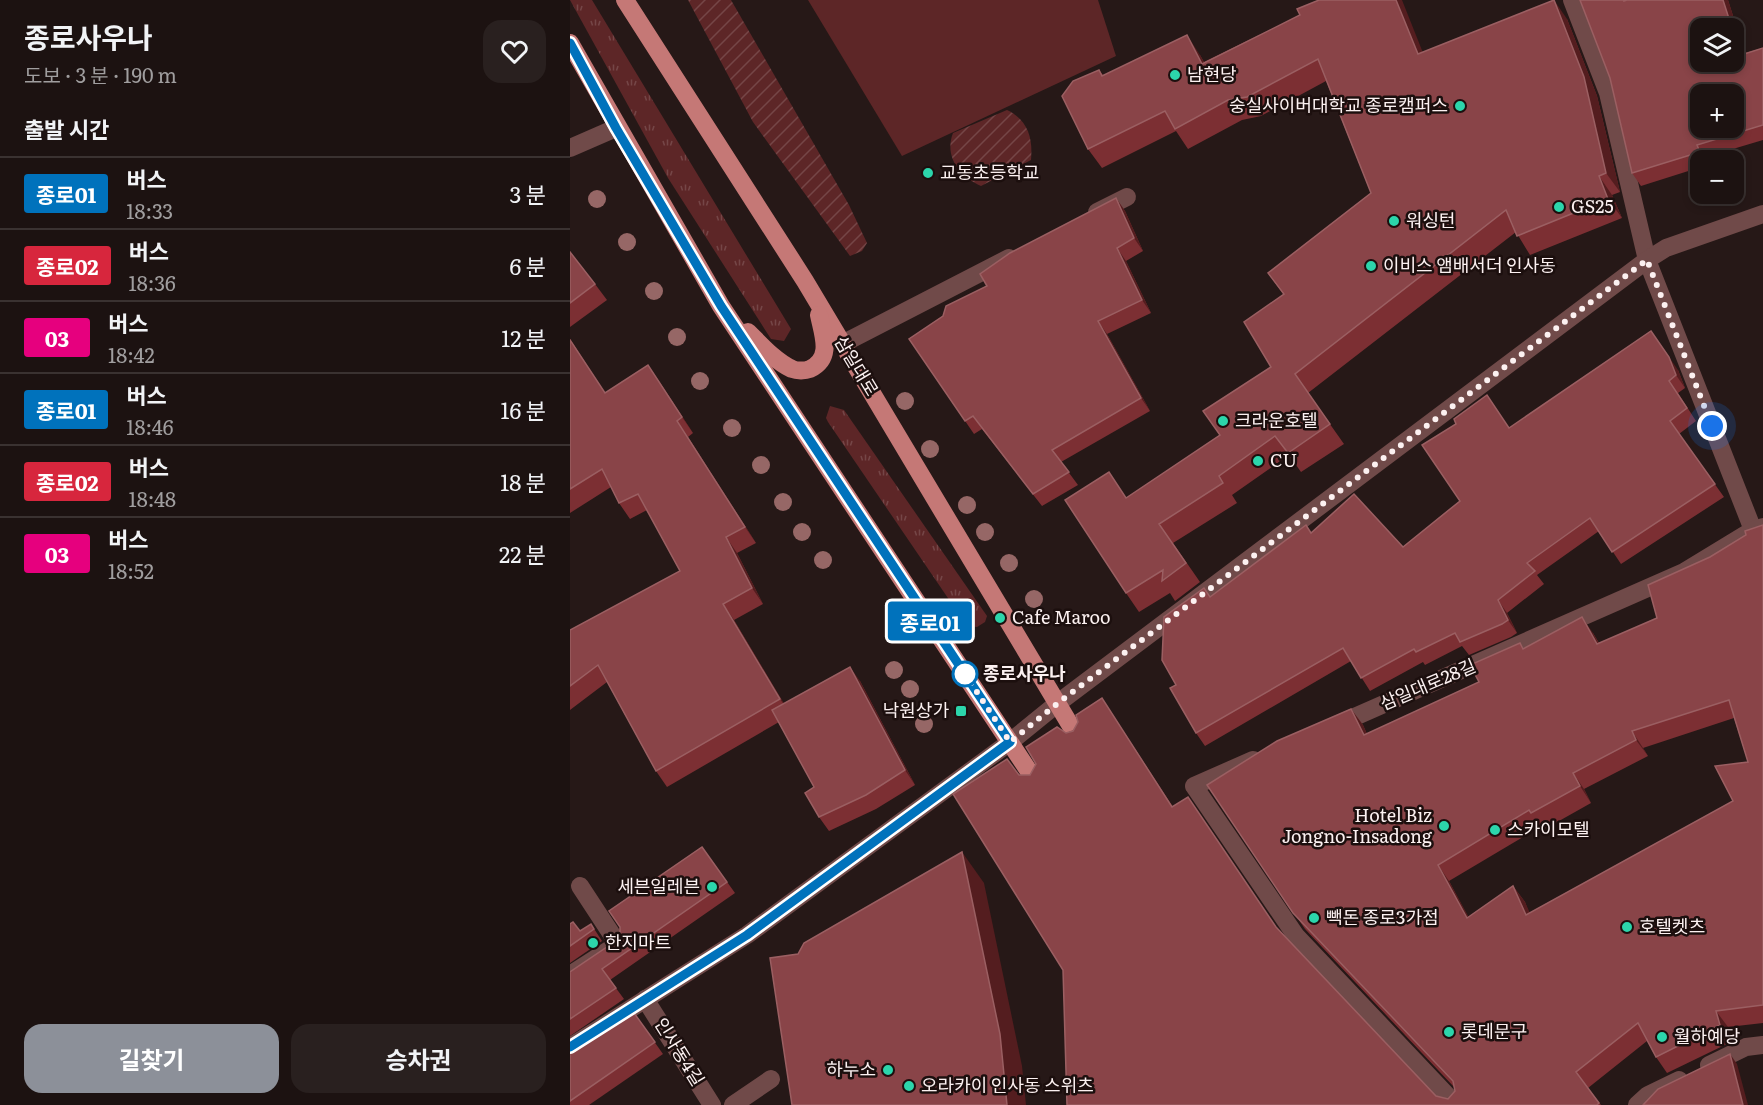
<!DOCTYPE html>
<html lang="ko">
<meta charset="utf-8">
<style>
body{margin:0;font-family:Literata,"Noto Sans KR",serif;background:#29201f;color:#f1f3f6;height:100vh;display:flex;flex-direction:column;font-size:22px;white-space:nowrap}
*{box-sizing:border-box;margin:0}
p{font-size:20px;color:#a09e9f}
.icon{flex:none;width:33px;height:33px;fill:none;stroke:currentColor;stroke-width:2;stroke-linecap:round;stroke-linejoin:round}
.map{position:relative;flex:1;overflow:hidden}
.details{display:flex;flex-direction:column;background:#1c1211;width:570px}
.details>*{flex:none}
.badge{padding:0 12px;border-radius:4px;font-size:21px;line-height:39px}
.fabs{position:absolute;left:1120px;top:18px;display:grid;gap:12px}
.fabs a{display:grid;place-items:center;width:54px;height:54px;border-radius:12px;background:#1c1211;box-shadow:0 3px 9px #0003,0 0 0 2px #3a3231;font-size:30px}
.you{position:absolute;width:30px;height:30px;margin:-15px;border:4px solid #fff;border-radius:50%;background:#1a73e8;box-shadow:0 0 0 9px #1a73e833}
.map>.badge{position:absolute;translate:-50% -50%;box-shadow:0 0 0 3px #fff}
h2{padding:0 24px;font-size:22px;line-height:54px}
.round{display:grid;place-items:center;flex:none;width:63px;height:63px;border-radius:18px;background:#29201f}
.summary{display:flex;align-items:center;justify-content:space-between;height:102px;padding:0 24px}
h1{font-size:28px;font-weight:700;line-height:45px}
.primary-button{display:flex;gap:12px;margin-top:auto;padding:12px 24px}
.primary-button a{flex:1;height:69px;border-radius:18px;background:#8c9099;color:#fff;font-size:24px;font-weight:700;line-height:69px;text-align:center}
.primary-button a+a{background:#29201f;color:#f1f3f6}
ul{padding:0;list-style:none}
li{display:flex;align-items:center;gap:18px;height:72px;padding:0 24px;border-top:2px solid #3a3231}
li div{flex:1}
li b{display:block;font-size:22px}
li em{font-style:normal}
li .badge{min-width:66px;font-weight:700;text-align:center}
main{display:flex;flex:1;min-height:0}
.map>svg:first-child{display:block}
</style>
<main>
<section class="details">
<div class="summary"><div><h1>종로사우나</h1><p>도보 · 3 분 · 190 m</p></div><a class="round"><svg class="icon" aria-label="heart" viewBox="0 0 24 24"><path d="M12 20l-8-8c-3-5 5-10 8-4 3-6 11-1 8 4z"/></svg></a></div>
<h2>출발 시간</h2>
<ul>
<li><span class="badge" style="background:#0072bc;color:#fff">종로01</span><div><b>버스</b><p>18:33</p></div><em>3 분</em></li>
<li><span class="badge" style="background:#d7263d;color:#fff">종로02</span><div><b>버스</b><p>18:36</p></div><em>6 분</em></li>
<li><span class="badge" style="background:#e6007e;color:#fff">03</span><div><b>버스</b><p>18:42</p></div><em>12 분</em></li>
<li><span class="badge" style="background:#0072bc;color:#fff">종로01</span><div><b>버스</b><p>18:46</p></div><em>16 분</em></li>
<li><span class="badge" style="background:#d7263d;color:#fff">종로02</span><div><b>버스</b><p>18:48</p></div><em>18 분</em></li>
<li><span class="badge" style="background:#e6007e;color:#fff">03</span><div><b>버스</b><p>18:52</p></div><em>22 분</em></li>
</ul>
<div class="primary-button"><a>길찾기</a><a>승차권</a></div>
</section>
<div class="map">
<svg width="1193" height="1105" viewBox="0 0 1193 1105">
<defs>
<pattern id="grass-tufts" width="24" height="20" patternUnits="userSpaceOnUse" patternTransform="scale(1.5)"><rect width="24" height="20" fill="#5d2627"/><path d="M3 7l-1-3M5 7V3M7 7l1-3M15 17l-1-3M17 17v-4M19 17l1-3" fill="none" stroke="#754647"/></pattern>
<pattern id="garden-furrows" width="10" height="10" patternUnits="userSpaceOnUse" patternTransform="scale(1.5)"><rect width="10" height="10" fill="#5d2627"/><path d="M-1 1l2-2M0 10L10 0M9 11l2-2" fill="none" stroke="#754647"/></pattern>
</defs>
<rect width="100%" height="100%" fill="#261817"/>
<!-- grass -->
<g fill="url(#grass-tufts)">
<path d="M0 0H22L221 329 214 341 201 339 98 178Z"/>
<path d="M260 406 274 410 417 616 415 622 407 627 397 626 258 422 256 418Z"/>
</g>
<!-- garden -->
<g fill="url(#garden-furrows)">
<path d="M118 0H161L279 205 297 243 292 251 280 256 183 122Z"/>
<path d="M437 110C458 120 463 138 461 160L411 186C389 177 374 156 383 133Z"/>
</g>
<!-- pitch -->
<path fill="#5d2627" d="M238 0H528L546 56 332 156Z"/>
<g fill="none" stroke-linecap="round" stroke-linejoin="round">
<!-- lane -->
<g stroke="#704a49" stroke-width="18">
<path d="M527 212 557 197"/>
<path d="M272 344 439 258"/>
<path d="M0 975 48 944 10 886"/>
<path d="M75 999 142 1105"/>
<path d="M163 1105 201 1079"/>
</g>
<!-- street -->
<g stroke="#704a49" stroke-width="18">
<path d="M1002 0 1038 93 1077 260 1183 530"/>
<path d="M0 148 46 128"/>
<path d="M764 726 1114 572 1183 530 1193 527"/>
<path d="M683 760 624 786 726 936 886 1105"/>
<path d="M0 1047 177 935 440 742 488 703 1077 260 1096 248 1193 214"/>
<path d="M1139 1065 1176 1047 1193 1045"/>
<path d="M1067 1105 1078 1095 1109 1080"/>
</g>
<!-- primary -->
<g stroke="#c57876" stroke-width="18">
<path d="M55 0 235 281 508 738"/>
<path d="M0 43 151 306 466 782"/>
<path d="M178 332C191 345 205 361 222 369 227 371 235 371 240 369 263 358 253 335 249 315"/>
</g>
</g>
<!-- trees -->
<g fill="#966766">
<circle cx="27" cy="199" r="9"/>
<circle cx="57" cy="242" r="9"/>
<circle cx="84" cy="291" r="9"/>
<circle cx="107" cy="337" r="9"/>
<circle cx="130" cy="381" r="9"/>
<circle cx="335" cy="401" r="9"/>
<circle cx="162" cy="428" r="9"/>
<circle cx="360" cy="449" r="9"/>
<circle cx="191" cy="465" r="9"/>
<circle cx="213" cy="502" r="9"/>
<circle cx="397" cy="505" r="9"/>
<circle cx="232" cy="532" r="9"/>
<circle cx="415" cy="532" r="9"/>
<circle cx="253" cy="560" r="9"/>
<circle cx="439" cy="563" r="9"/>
<circle cx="464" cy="599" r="9"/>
<circle cx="324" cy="670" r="9"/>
<circle cx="340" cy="689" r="9"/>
<circle cx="354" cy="724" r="9"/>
</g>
<!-- wall -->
<g fill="#7c2f33" fill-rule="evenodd">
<path d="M1158 0 1175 53 1193 48V140L1136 157 1137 160H1131V167L1071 186 1062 173 1040 78Z"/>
<path d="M730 15 853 52 997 19 1027 96 1050 192 1042 195 1052 218 960 255 946 232 738 393 774 444 731 472 719 455 662 495 667 503 603 543 630 582 605 601 600 593 569 612 556 593 557 498 650 435 633 411 701 367 713 294 698 273 801 193 756 81 691 116 672 120 618 149 606 131 532 168 518 149 529 70 533 75 630 55 634 62Z"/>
<path d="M546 198 555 211 573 251 556 261 581 313 537 334 580 411 491 462 508 485 472 506 412 429 404 434 339 339Z"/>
<path d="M0 252 25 284 37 300 0 327Z"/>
<path d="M0 339 35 393 89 381 123 433 118 437 186 543 167 553 193 604 164 620 214 704 290 681 345 785 306 809 259 831 249 817 244 787 209 722 97 787 86 771 37 682 0 710V630L110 571 77 510 60 519 49 503 41 487 0 513Z"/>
<path d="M1108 370 1115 388 1108 393 1126 421 1109 434 1154 497 1051 564 1029 531 967 575 974 584 937 613 947 633 941 637 899 655 892 646 855 665 853 662 800 691 781 661 635 746 626 733 606 685 640 597 741 532 833 547 890 501 939 428Z"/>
<path d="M1193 525V1023L1158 1027 1161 1042 1097 1073 1086 1057 1077 1041 1018 1088 1031 1105H497L493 970 449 775H460L496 733 543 715 603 807 707 928 866 1096 878 1099 885 1091 884 1087 735 929 637 785 781 709 793 725 797 734 909 682 954 649 1023 633 1029 643 1087 618 1140 557ZM1164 718 1178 762 1163 801 959 913 955 902 943 886 898 917 879 881 970 827 973 830 1021 803 1014 789 1078 756 1073 748Z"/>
<path d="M132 847 165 893 40 980 54 999 0 1036V972L50 938Z"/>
<path d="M0 924 10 931 21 924 32 941 0 963Z"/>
<path d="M59 1006 93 1054 19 1105H0V1044Z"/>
</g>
<!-- shaded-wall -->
<g fill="#541d1f">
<path d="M826 0H832L861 73 848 54Z"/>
<path d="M984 0 997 19 1027 96 1050 192 1036 173Z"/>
<path d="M1153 0H1158L1179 67 1171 55 1164 34V28H1162Z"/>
<path d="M617 35 630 55 645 83 632 64Z"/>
<path d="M1127 145 1136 157 1137 160H1136L1130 152Z"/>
<path d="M1029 176 1042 195 1052 218 1038 199Z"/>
<path d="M546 198 555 211 573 251 564 238Z"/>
<path d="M547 248 556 261 581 313 572 300Z"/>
<path d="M528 321 537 334 580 411 571 398Z"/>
<path d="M1081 331 1108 370 1115 388 1106 375Z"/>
<path d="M0 339 46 409 0 340Z"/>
<path d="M78 365 89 381 123 433 112 417Z"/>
<path d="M107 421 118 437 186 543 175 527Z"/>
<path d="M156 537 167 553 193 604 182 588Z"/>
<path d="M928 600 937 613 947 633 938 620Z"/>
<path d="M153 604 164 620 221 715 210 699Z"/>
<path d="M1012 617 1023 633 1039 661 1027 644Z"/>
<path d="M280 667 290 681 345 785 335 770Z"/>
<path d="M781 709 793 725 805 752 794 735Z"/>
<path d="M1062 731 1073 748 1078 756 1066 740Z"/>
<path d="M1003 773 1014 789 1021 803 1010 786Z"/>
<path d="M392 852 414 883 452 1066 456 1105H437Z"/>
<path d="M868 865 879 881 908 934 897 918Z"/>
<path d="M943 886 955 902 968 931 956 915Z"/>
<path d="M1146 1011 1158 1027 1161 1042 1150 1025Z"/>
<path d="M1160 1054 1167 1064 1178 1105H1173Z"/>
</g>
<!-- building -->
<g fill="#894448" stroke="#9b5f62" stroke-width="1.5" fill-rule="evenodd">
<path d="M749 0H826L848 54 984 0 1014 77 1036 173 1029 176 1038 199 947 236 936 210 725 374 760 424 718 453 705 436 649 476 653 483 589 524 616 563 592 581 593 570 556 593 495 500 539 472 556 498 650 435 633 411 701 367 674 322 714 294 698 273 801 193 748 59 677 97 658 100 605 129 595 111 518 149 492 96 503 81 529 70 532 76 617 35 632 64 730 15 727 9Z"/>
<path d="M1010 0H1054V1L1057 0H1153L1162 28H1131V62H1164V34L1171 55 1193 48V125L1127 145 1130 152 1062 173 1040 78ZM1131 94H1164V128H1131Z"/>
<path d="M546 198 564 238 547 248 572 300 528 321 571 398 482 450 499 472 463 494 403 416 395 421 339 339 373 316 376 306 417 286 410 274 440 253Z"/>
<path d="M0 252 25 284 0 303Z"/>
<path d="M1081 331 1099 357 1106 375 1099 381 1117 408 1100 421 1145 484 1042 552 1020 518 957 563 965 571 928 600 938 620 932 624 890 642 885 633 846 652 844 649 791 678 773 648 626 733 600 688 606 685 592 660 594 617 634 588 640 597 736 525 741 533 784 494 833 547 890 501 852 445 886 424 884 419 917 395 939 428Z"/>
<path d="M0 340 35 393 78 365 112 417 107 421 175 527 156 537 182 588 153 604 210 699 86 771 28 665 0 686V630L110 571 68 494 49 503 32 469 0 489Z"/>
<path d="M1193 525V1005L1146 1011 1150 1025 1086 1057 1068 1023 1006 1072 1029 1103 1027 1105H497L493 970 383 794 437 759 449 775H460L466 764 456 747 487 727 496 733 503 731 508 722 506 715 532 698 602 807 618 797 706 927 866 1096 878 1099 885 1091 883 1081 723 913 637 785 707 741 781 709 794 735 909 682 900 665 950 643 953 649 1012 617 1027 644 1087 618 1078 585 1140 557 1176 535 1175 531ZM1159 700 1178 762 1145 766 1163 801 956 915 943 886 897 918 868 865 959 810 961 813 1010 786 1003 773 1066 740 1062 731Z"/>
<path d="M280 667 335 770 296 795 249 817 235 793 244 787 202 710Z"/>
<path d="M132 847 157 882 32 969 46 988 0 1019V972L50 938V927L39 911Z"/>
<path d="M392 852 430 1034 437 1105H222L200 958 228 954 234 943Z"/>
<path d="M3 922 10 931 21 924 24 929 0 946V924Z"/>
<path d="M59 1006 85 1042 0 1101V1044Z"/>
<path d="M1160 1054 1173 1105H1073L1088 1089Z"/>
</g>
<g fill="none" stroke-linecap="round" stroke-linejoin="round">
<defs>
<path id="line" d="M0 43 46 128 151 306 440 742 177 935 0 1047"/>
</defs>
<!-- line casing -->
<use href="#line" stroke="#fff" stroke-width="14"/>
<!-- line -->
<use href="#line" stroke="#0072bc" stroke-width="9"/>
<!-- walk -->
<path stroke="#fcf1f1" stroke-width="6" stroke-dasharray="0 10.8" d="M395 674 440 742 488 703 1077 260 1142 426"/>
</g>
<!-- markers -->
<g fill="#2cd5ab" stroke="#1c0f0e" stroke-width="2">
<circle cx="605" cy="75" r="6"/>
<circle cx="890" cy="106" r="6"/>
<circle cx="358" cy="173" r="6"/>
<circle cx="989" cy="207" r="6"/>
<circle cx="824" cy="221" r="6"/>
<circle cx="801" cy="266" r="6"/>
<circle cx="653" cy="421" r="6"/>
<circle cx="688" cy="461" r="6"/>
<circle cx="430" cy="618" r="6"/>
<rect x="385" y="705" width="12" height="12" rx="3"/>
<circle cx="874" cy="826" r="6"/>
<circle cx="925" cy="830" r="6"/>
<circle cx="142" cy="887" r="6"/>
<circle cx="744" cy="918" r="6"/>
<circle cx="1057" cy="927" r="6"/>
<circle cx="23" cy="943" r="6"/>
<circle cx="879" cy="1032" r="6"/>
<circle cx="1092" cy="1037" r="6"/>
<circle cx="318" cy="1070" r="6"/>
<circle cx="339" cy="1086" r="6"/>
</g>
<circle fill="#fff" stroke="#0072bc" stroke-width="3" cx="395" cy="674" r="12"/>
<g text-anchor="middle" stroke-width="5" stroke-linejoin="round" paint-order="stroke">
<!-- poi labels -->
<g font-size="18" fill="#fcf1f1" stroke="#1c0f0e" text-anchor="start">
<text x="617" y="81">남현당</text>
<text x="878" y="112" text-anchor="end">숭실사이버대학교 종로캠퍼스</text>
<text x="370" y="179">교동초등학교</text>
<text x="1001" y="213">GS25</text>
<text x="836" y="227">워싱턴</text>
<text x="813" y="272">이비스 앰배서더 인사동</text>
<text x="665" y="427">크라운호텔</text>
<text x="700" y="467">CU</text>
<text x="442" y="624">Cafe Maroo</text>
<text x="379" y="717" text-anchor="end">낙원상가</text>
<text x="862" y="822" text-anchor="end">Hotel Biz<tspan x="862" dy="21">Jongno-Insadong</tspan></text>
<text x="937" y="836">스카이모텔</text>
<text x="130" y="893" text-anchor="end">세븐일레븐</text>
<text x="756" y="924">빽돈 종로3가점</text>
<text x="1069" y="933">호텔켓츠</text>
<text x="35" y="949">한지마트</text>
<text x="891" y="1038">롯데문구</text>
<text x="1104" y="1043">월하예당</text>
<text x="306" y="1076" text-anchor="end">하누소</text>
<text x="351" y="1092">오라카이 인사동 스위츠</text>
</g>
<!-- street labels -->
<g font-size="18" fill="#fcf1f1" stroke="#1c0f0e">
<text transform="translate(286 366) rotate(59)" y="6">삼일대로</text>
<text transform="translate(858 685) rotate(-23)" y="6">삼일대로28길</text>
<text transform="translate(109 1052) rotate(58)" y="6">인사동4길</text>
</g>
<!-- stop labels -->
<g font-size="18" font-weight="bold" fill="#fcf1f1" stroke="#1c0f0e" text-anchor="start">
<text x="413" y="680">종로사우나</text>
</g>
</g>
</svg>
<div class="fabs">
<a><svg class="icon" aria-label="layers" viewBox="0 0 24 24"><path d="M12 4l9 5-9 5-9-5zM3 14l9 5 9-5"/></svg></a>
<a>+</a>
<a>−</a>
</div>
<div class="you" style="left:1142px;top:426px"></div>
<b class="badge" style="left:360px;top:621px;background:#0072bc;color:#fff">종로01</b>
</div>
</main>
